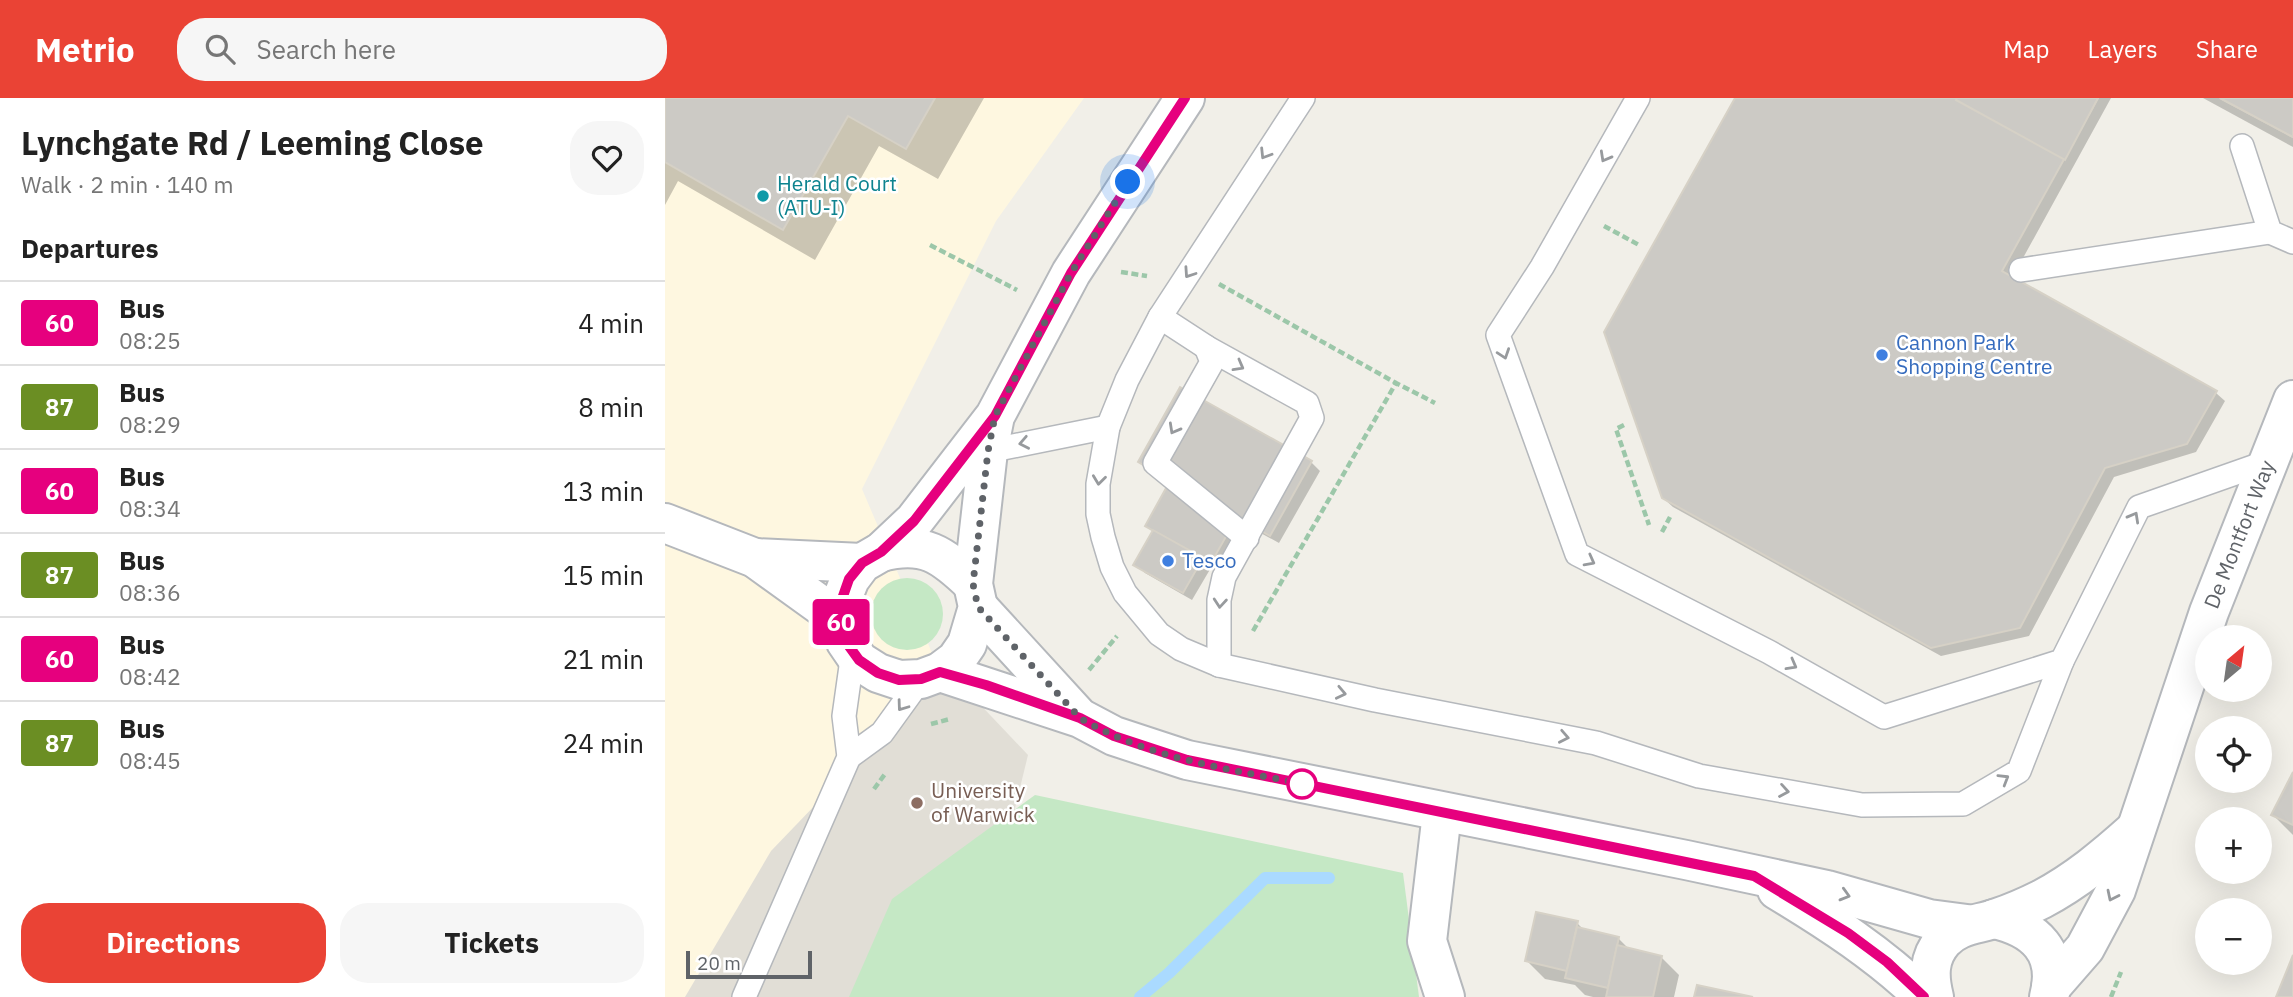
<!DOCTYPE html>
<meta charset="utf-8">
<style>
body{margin:0;font-family:"IBM Plex Sans",sans-serif;background:#f6f6f6;color:#222;height:100vh;display:flex;flex-direction:column;font-size:26px;white-space:nowrap}
*{box-sizing:border-box;margin:0}
p{font-size:23px;color:#767676}
.icon{flex:none;width:38px;height:38px;fill:none;stroke:currentColor;stroke-width:2;stroke-linecap:round;stroke-linejoin:round}
.map{position:relative;flex:1;overflow:hidden}
.details{display:flex;flex-direction:column;background:#fff;width:665px}
.details>*{flex:none}
.badge{padding:0 14px;border-radius:5px;font-size:24px;line-height:46px}
.needle{width:46px;rotate:29deg}
.buttons{position:absolute;left:1530px;top:527px;display:grid;gap:14px}
.buttons a{display:grid;place-items:center;width:77px;height:77px;border-radius:50%;background:#fff;box-shadow:0 7px 28px #0002;font-size:35px}
.scale{position:absolute;left:21px;bottom:18px;width:126px;box-sizing:border-box;padding-left:7px;border:4px solid #5f6368;border-top:0;font-size:19px;line-height:24px;white-space:nowrap;color:#5f6368;-webkit-text-stroke:5px #fff;paint-order:stroke}
.you{position:absolute;width:35px;height:35px;margin:-18px;border:5px solid #fff;border-radius:50%;background:#1a73e8;box-shadow:0 0 0 10px #1a73e833}
.map>.badge{position:absolute;translate:-50% -50%;box-shadow:0 0 0 4px #fff}
h2{padding:0 21px;font-size:26px;line-height:63px}
.round{display:grid;place-items:center;flex:none;width:74px;height:74px;border-radius:28px;background:#f6f6f6}
.overview{display:flex;align-items:center;justify-content:space-between;height:119px;padding:0 21px}
h1{font-size:33px;font-weight:700;line-height:52px}
.button{display:flex;gap:14px;margin-top:auto;padding:14px 21px}
.button a{flex:1;height:80px;border-radius:28px;background:#ea4335;color:#fff;font-size:28px;font-weight:700;line-height:80px;text-align:center}
.button a+a{background:#f6f6f6;color:#222}
ul{padding:0;list-style:none}
li{display:flex;align-items:center;gap:21px;height:84px;padding:0 21px;border-top:2px solid #e0e0e0}
li div{flex:1}
li b{display:block;font-size:26px}
li em{font-style:normal}
li .badge{min-width:77px;font-weight:700;text-align:center}
header{display:flex;align-items:center;gap:42px;box-sizing:border-box;height:98px;padding:0 35px;background:#ea4335;color:#fff}
header strong{font-size:33px}
nav{display:flex;gap:38px;margin-inline-start:auto;font-size:24px}
.search{width:490px;height:63px;background:#f6f6f6;display:flex;align-items:center;gap:18px;box-sizing:border-box;padding:0 24px;border-radius:28px;color:#767676;font-size:26px}
main{display:flex;flex:1;min-height:0}
.map>svg:first-child{display:block}
</style>
<header>
<strong>Metrio</strong>
<div class="search"><svg class="icon" aria-label="search" viewBox="0 0 24 24"><circle cx="10" cy="10" r="6"/><path d="M15 15l6 6"/></svg>Search here</div>
<nav><a>Map</a><a>Layers</a><a>Share</a></nav>
</header>
<main>
<section class="details">
<div class="overview"><div><h1>Lynchgate Rd / Leeming Close</h1><p>Walk · 2 min · 140 m</p></div><a class="round"><svg class="icon" aria-label="heart" viewBox="0 0 24 24"><path d="M12 20l-8-8c-3-5 5-10 8-4 3-6 11-1 8 4z"/></svg></a></div>
<h2>Departures</h2>
<ul>
<li><span class="badge" style="background:#e6007e;color:#fff">60</span><div><b>Bus</b><p>08:25</p></div><em>4 min</em></li>
<li><span class="badge" style="background:#6b8e23;color:#fff">87</span><div><b>Bus</b><p>08:29</p></div><em>8 min</em></li>
<li><span class="badge" style="background:#e6007e;color:#fff">60</span><div><b>Bus</b><p>08:34</p></div><em>13 min</em></li>
<li><span class="badge" style="background:#6b8e23;color:#fff">87</span><div><b>Bus</b><p>08:36</p></div><em>15 min</em></li>
<li><span class="badge" style="background:#e6007e;color:#fff">60</span><div><b>Bus</b><p>08:42</p></div><em>21 min</em></li>
<li><span class="badge" style="background:#6b8e23;color:#fff">87</span><div><b>Bus</b><p>08:45</p></div><em>24 min</em></li>
</ul>
<div class="button"><a>Directions</a><a>Tickets</a></div>
</section>
<div class="map">
<svg width="1628" height="899" viewBox="0 0 1628 899">
<rect width="100%" height="100%" fill="#f1efe8"/>
<!-- commercial -->
<path fill="#fef7e0" d="M0 0H419L331 123 197 391 276 576 22 899H0Z"/>
<!-- education -->
<path fill="#e1ded6" d="M276 576 291 581 363 657 304 899H20L106 753Z"/>
<!-- green -->
<g fill="#c5e8c5">
<circle cx="242" cy="516" r="36"/>
<path d="M370 697 738 775 754 899H184L227 801Z"/>
</g>
<!-- shadow -->
<g fill="#0003">
<path d="M0 0H319L273 81 214 48 150 162 13 83 0 107Z"/>
<path d="M1072 0H1446L1347 180 1551 295 1560 303 1531 354 1449 379 1364 538 1276 558 1008 409 998 400Z"/>
<path d="M1538 0H1628V49Z"/>
<path d="M475 364H646L655 373 614 445 581 427 556 472 547 468 527 502 480 475 471 466 489 434 482 428 506 386Z"/>
<path d="M1628 678V737L1608 717Z"/>
<path d="M912 825 920 833 954 841 965 852 996 859 1014 877 1009 899H928L920 897 910 887 880 881 862 863Z"/>
</g>
<g fill="none" stroke-linecap="round" stroke-linejoin="round">
<!-- stream -->
<path stroke="#aadaff" stroke-width="12" d="M475 899 504 875 600 780H664"/>
</g>
<!-- building -->
<g fill="#cccac5" stroke="#d6d1c6" stroke-width="2">
<path d="M0 0H270L241 51 183 18 118 132 0 64Z"/>
<path d="M1070 0H1433L1337 173 1552 293 1522 346 1440 370 1355 530 1266 550 997 400 939 234Z"/>
<path d="M1292 0H1433L1400 62 1291 2Z"/>
<path d="M1555 0H1628V39Z"/>
<path d="M1555 0H1628V39Z"/>
<path d="M515 289 647 363 605 438 572 419 546 465 480 428 505 383 473 364Z"/>
<path d="M488 432 538 460 518 495 468 467Z"/>
<path d="M1628 674V727L1606 717Z"/>
<path d="M871 814 913 823 902 873 860 863Z"/>
<path d="M912 829 954 839 943 890 900 880Z"/>
<path d="M952 847 997 858 988 899H941Z"/>
<path d="M1628 857V899H1611Z"/>
<path d="M1032 887 1088 899H1029Z"/>
</g>
<g fill="none" stroke-linecap="round" stroke-linejoin="round">
<defs>
<g id="service">
<path d="M638 0 495 219 462 282 443 329 433 386V416L438 439 447 469 460 495 494 536 516 551 554 567 710 602 931 645 1034 678 1197 707 1298 706 1354 673 1397 563"/>
<path d="M973 0 877 169 833 237 912 456 1104 554 1219 619 1397 563 1474 409 1602 364"/>
<path d="M1577 48 1605 134 1628 144"/>
<path d="M1356 172 1605 134"/>
<path d="M495 219 541 249 642 305 647 320 559 479 554 502V567"/>
<path d="M541 249 547 264 490 365 582 440"/>
<path d="M323 353 443 329"/>
<path d="M184 659 217 635 256 581"/>
<path d="M79 899 184 659 179 618 188 554"/>
</g>
<g id="minor">
<path d="M330 318 323 353 308 486 313 509 302 546 291 562 275 574 256 581 234 582 213 575 194 563 181 544 176 522 177 501 185 481 197 465 216 454 249 423 330 318 406 175 520 0"/>
<path d="M0 425 90 460 176 522"/>
<path d="M216 454C259 443 277 456 308 486"/>
<path d="M90 460 197 465"/>
<path d="M313 509 411 616"/>
<path d="M275 574 415 620 449 638 522 662 1021 762 1162 792 1264 821 1302 826"/>
<path d="M777 715 762 843 780 899"/>
<path d="M1112 792C1165 824 1214 856 1259 899"/>
<path d="M1329 821C1370 830 1396 854 1384 899"/>
<path id="s1" d="M1386 889 1420 850 1451 792 1544 514 1628 302"/>
<path d="M1269 899C1264 879 1263 860 1278 843 1293 826 1313 827 1332 820 1347 815 1363 808 1377 801 1411 783 1440 759 1469 733"/>
</g>
</defs>
<!-- service casing -->
<use href="#service" stroke="#b5b8bc" stroke-width="26"/>
<!-- minor casing -->
<use href="#minor" stroke="#b5b8bc" stroke-width="42"/>
<!-- path -->
<g stroke="#9cc7a9" stroke-width="4.5" stroke-dasharray="7 3.5" stroke-linecap="butt">
<path d="M939 128 974 147"/>
<path d="M265 147 352 192"/>
<path d="M456 174 482 178"/>
<path d="M554 186 731 285"/>
<path d="M959 327 951 331 984 427"/>
<path d="M997 434 1005 419"/>
<path d="M588 533 731 285 770 305"/>
<path d="M424 572 452 538"/>
<path d="M266 626 285 621"/>
<path d="M209 691 220 676"/>
<path d="M1446 899 1456 874"/>
</g>
<!-- service -->
<use href="#service" stroke="#fff" stroke-width="23"/>
<!-- minor -->
<use href="#minor" stroke="#fff" stroke-width="38"/>
</g>
<!-- one-way arrows -->
<defs><path id="oneway-chevron" d="M-2-3.5L2.5 0L-2 3.5" fill="none" stroke-width="1.6" stroke-linecap="round" stroke-linejoin="round" transform="scale(1.75)"/></defs>
<g stroke="#979a9d">
<use href="#oneway-chevron" transform="translate(600 56) rotate(122)"/>
<use href="#oneway-chevron" transform="translate(940 59) rotate(119)"/>
<use href="#oneway-chevron" transform="translate(524 175) rotate(124)"/>
<use href="#oneway-chevron" transform="translate(839 256) rotate(71)"/>
<use href="#oneway-chevron" transform="translate(574 268) rotate(29)"/>
<use href="#oneway-chevron" transform="translate(509 331) rotate(119)"/>
<use href="#oneway-chevron" transform="translate(359 345) rotate(169)"/>
<use href="#oneway-chevron" transform="translate(434 382) rotate(97)"/>
<use href="#oneway-chevron" transform="translate(1469 419) rotate(-61)"/>
<use href="#oneway-chevron" transform="translate(925 463) rotate(28)"/>
<use href="#oneway-chevron" transform="translate(555 505) rotate(95)"/>
<use href="#oneway-chevron" transform="translate(1127 567) rotate(29)"/>
<use href="#oneway-chevron" transform="translate(676 595) rotate(12)"/>
<use href="#oneway-chevron" transform="translate(237 608) rotate(126)"/>
<use href="#oneway-chevron" transform="translate(899 639) rotate(11)"/>
<use href="#oneway-chevron" transform="translate(1339 681) rotate(-31)"/>
<use href="#oneway-chevron" transform="translate(1119 693) rotate(10)"/>
<use href="#oneway-chevron" transform="translate(1180 797) rotate(16)"/>
<use href="#oneway-chevron" transform="translate(1447 798) rotate(116)"/>
</g>
<g fill="none" stroke-linecap="round" stroke-linejoin="round">
<defs>
<path id="line" d="M520 0 406 175 330 318 249 423 216 454 197 465 184 481 177 501 176 522 181 544 194 562 213 575 234 582 256 581 275 574 321 587 415 620 449 638 522 662 1089 778 1183 835 1222 864 1259 899"/>
</defs>
<!-- line casing -->
<use href="#line" stroke="#fff" stroke-width="16"/>
<!-- line -->
<use href="#line" stroke="#e6007e" stroke-width="10"/>
<!-- walk -->
<path stroke="#5f6368" stroke-width="7" stroke-dasharray="0 12.6" d="M463 84 406 175 330 318 323 353 308 486 313 509 415 620C485 662 571 672 649 688L637 686"/>
</g>
<!-- markers -->
<circle fill="#0f9aa8" stroke="#fff" stroke-width="2.5" cx="98" cy="98" r="7"/>
<g fill="#3f7fe0" stroke="#fff" stroke-width="2.5">
<circle cx="1217" cy="257" r="7"/>
<circle cx="503" cy="463" r="7"/>
</g>
<circle fill="#fff" stroke="#e6007e" stroke-width="3.5" cx="637" cy="686" r="14"/>
<circle fill="#8d6e63" stroke="#fff" stroke-width="2.5" cx="252" cy="705" r="7"/>
<g text-anchor="middle" stroke-width="5" stroke-linejoin="round" paint-order="stroke">
<!-- culture labels -->
<g font-size="21" fill="#0d838f" stroke="#fff" text-anchor="start">
<text x="112" y="93">Herald Court<tspan x="112" dy="24">(ATU-I)</tspan></text>
</g>
<!-- shop labels -->
<g font-size="21" fill="#366cbe" stroke="#fff" text-anchor="start">
<text x="1231" y="252">Cannon Park<tspan x="1231" dy="24">Shopping Centre</tspan></text>
<text x="517" y="470">Tesco</text>
</g>
<!-- street labels -->
<g font-size="21" fill="#5f6368" stroke="#fff">
<text dy="7" stroke="none"><textPath href="#s1" startOffset="494">De Montfort Way</textPath></text>
</g>
<!-- education labels -->
<g font-size="21" fill="#785e54" stroke="#fff" text-anchor="start">
<text x="266" y="700">University<tspan x="266" dy="24">of Warwick</tspan></text>
</g>
</g>
</svg>
<div class="buttons">
<a><svg class="needle" viewBox="-14 -14 28 28"><path d="M0-13l5 13h-10z" fill="#e53935"/><path d="M0 13l5-13h-10z" fill="#767676"/></svg></a>
<a><svg class="icon" aria-label="locate" viewBox="0 0 24 24"><circle cx="12" cy="12" r="6"/><path d="M12 2v4M12 18v4M2 12h4M18 12h4"/></svg></a>
<a>+</a>
<a>−</a>
</div>
<div class="scale">20 m</div>
<div class="you" style="left:463px;top:84px"></div>
<b class="badge" style="left:176px;top:524px;background:#e6007e;color:#fff">60</b>
</div>
</main>
